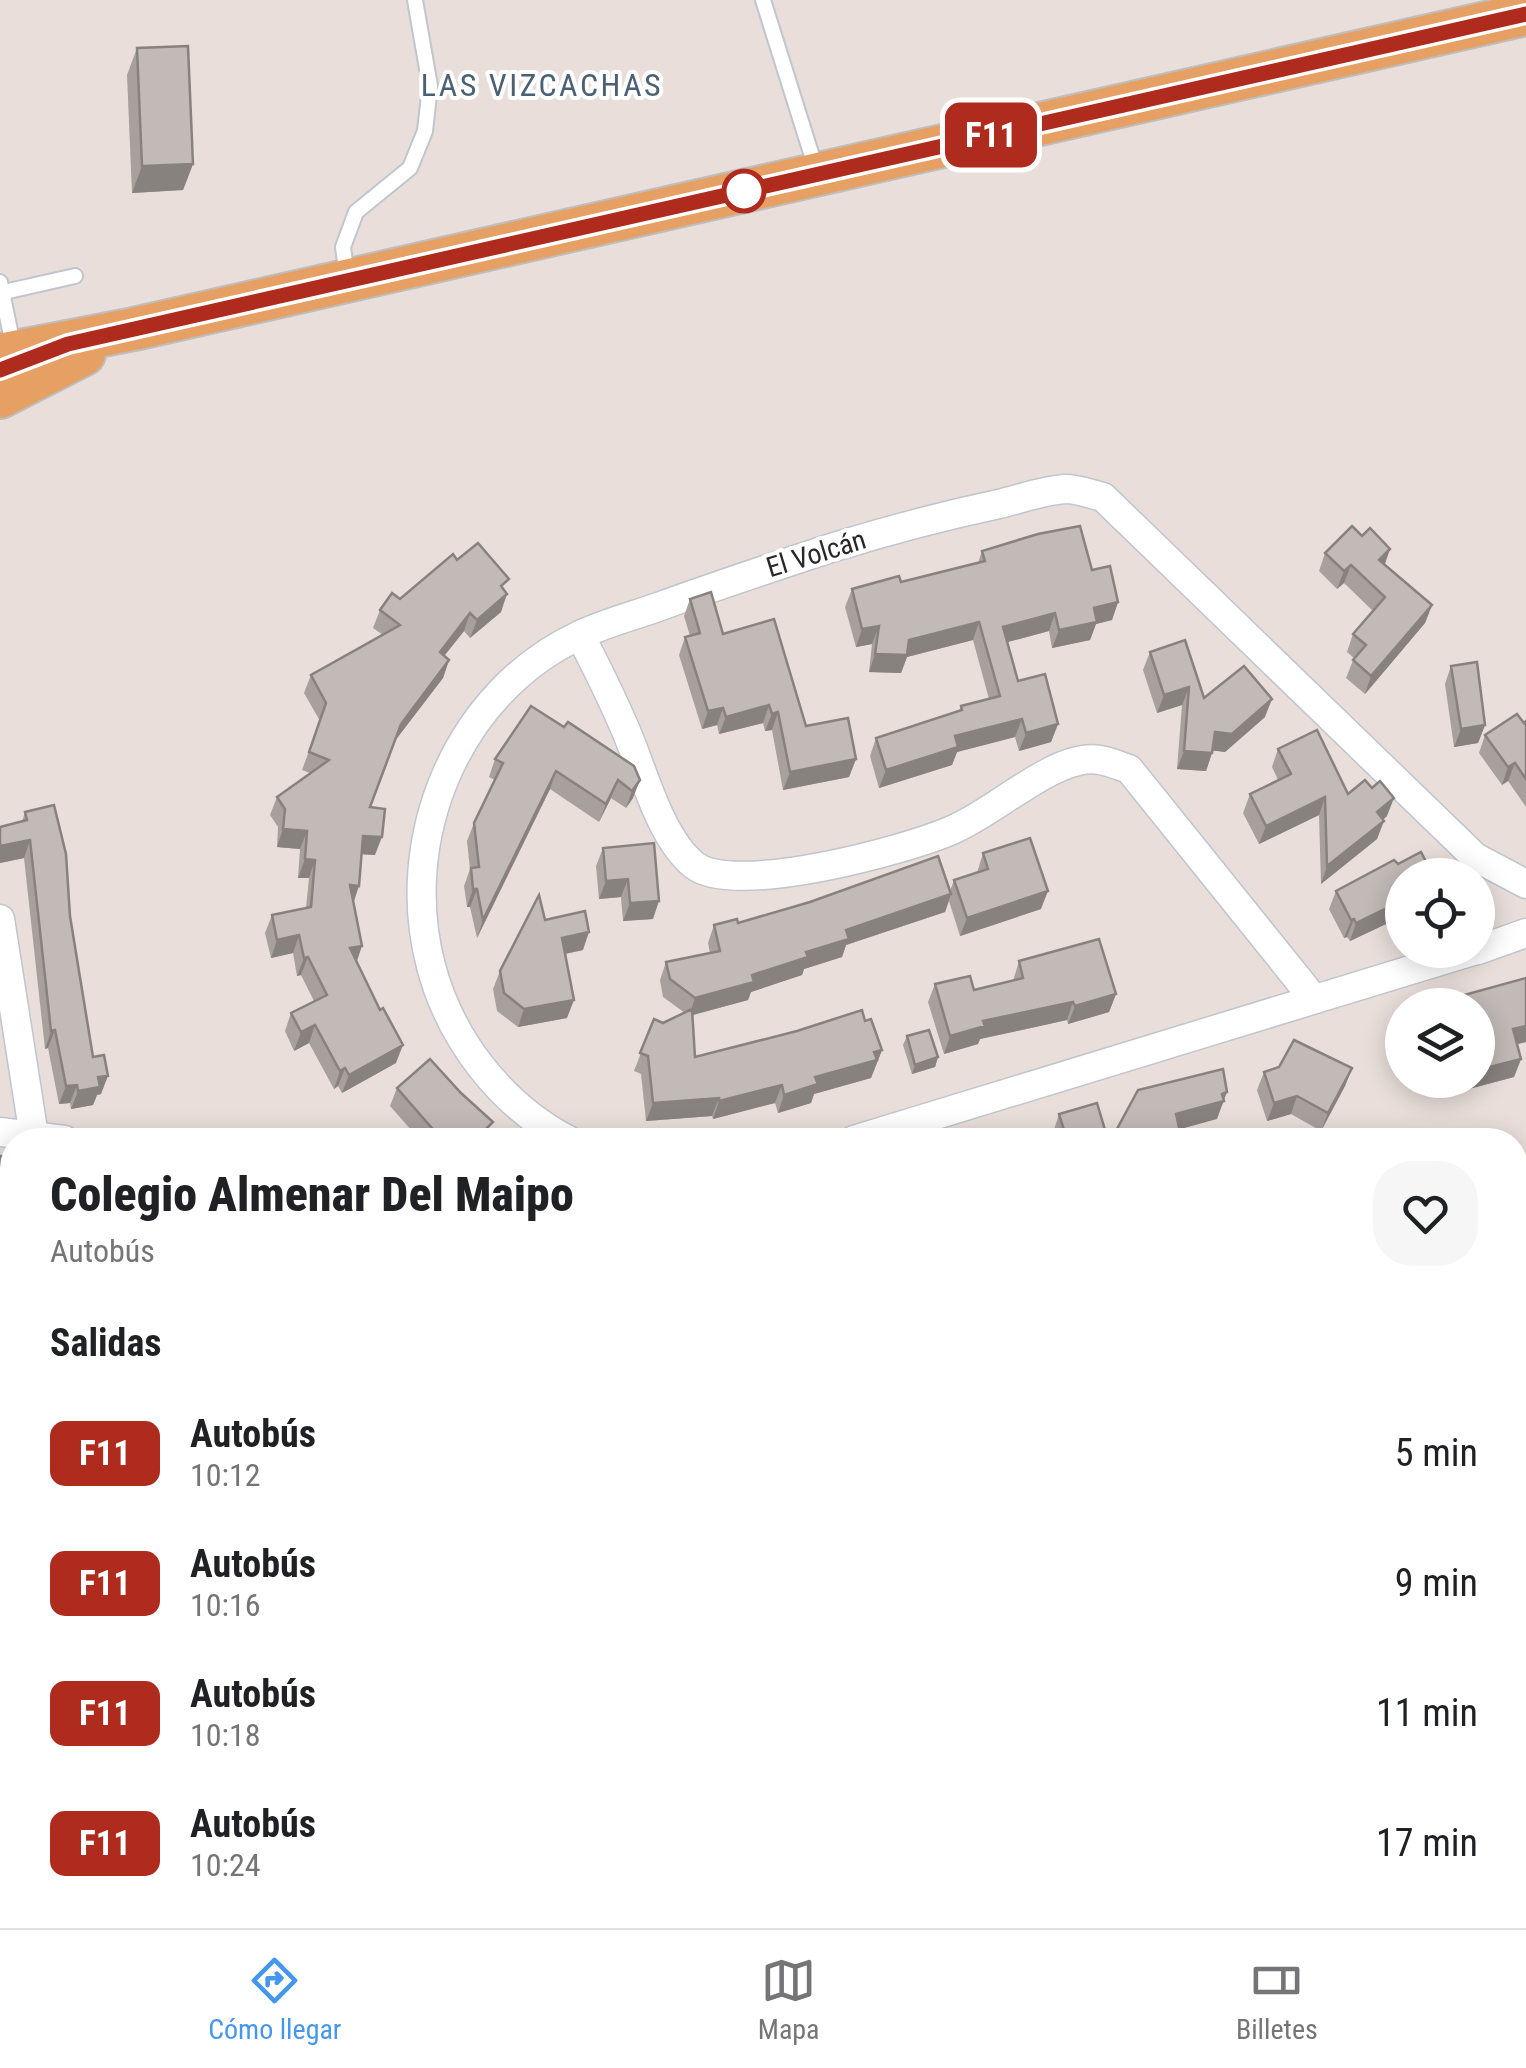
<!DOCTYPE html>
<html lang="es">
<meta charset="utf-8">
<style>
body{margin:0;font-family:"Roboto Condensed",sans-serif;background:#f6f6f6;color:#202124;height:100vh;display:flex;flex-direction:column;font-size:38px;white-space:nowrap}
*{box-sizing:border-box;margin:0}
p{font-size:32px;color:#757577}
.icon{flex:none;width:55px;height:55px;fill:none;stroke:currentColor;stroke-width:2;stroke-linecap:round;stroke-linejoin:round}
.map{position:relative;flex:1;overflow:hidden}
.sheet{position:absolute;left:0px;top:1128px;width:1528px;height:802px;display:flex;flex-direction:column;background:#fff;border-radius:40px 40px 0 0;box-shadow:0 5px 25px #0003}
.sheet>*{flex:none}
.badge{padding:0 20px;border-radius:15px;font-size:35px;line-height:65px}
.tools{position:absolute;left:1385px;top:858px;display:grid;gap:20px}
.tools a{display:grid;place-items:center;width:110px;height:110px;border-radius:50%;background:#fff;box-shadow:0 5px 25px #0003;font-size:50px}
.map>.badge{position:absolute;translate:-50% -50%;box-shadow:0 0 0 5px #fff}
h2{padding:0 50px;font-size:38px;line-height:90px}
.round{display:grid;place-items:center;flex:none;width:105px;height:105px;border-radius:40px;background:#f6f6f6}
.summary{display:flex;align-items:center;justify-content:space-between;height:170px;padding:0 50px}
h1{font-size:48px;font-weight:800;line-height:75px}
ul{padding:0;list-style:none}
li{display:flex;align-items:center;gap:30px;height:130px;padding:0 50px}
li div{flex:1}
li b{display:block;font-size:38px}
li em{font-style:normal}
li .badge{min-width:110px;font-weight:700;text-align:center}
.tab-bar{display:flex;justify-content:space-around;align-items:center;height:140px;border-top:2px solid #e0e0e0;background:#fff;font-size:28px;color:#757577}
.tab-bar a{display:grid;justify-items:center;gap:5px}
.tab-bar .active{color:#4497ed}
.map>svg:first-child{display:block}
</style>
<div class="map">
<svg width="1526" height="1928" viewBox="0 0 1526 1928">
<defs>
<pattern id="park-dots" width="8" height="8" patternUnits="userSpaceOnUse" patternTransform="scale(2.5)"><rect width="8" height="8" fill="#c5dd9a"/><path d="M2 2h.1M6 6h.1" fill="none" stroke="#a9be85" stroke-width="1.8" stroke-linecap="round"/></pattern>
</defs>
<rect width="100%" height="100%" fill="#e9deda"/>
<!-- park -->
<g fill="url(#park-dots)">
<path d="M1526 1680V1831L1515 1834V1683Z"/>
<rect x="761" y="1918" width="239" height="10"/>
</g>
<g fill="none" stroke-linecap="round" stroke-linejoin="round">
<defs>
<g id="service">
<path d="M763 0 816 169"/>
<path d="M347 277 343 247 356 212 410 168 425 131 430 86 415 0"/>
<path d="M0 282 14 350"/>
<path d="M0 293 75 276"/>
</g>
<g id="minor">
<path d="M580 635C595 664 610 694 623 724 642 765 658 836 694 865 734 897 907 850 952 830 990 814 1040 769 1078 761 1098 756 1111 763 1129 769L1314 999"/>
<path d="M0 919 34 1136"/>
<path d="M1478 950 1526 933"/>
<path d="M0 1132 64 1140"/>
<path d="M568 1140C501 1105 450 1039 431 966 397 838 457 692 580 635 605 623 633 616 658 607 716 586 773 567 831 548 886 531 942 516 999 504 1020 499 1044 490 1066 489 1077 489 1091 494 1103 497L1475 857 1526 884"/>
<path d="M854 1140 1476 950"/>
<path d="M0 1345 12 1346"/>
<path d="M1515 1351 1526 1350"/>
<path d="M0 1390 12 1393"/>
<path d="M0 1579 12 1583"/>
<path d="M1515 1623 1524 1661"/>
<path d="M0 1737 12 1734"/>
<path d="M1515 1848 1526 1845"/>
<path d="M0 1907 12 1903"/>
<path d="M479 1918 493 1928"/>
<path d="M1466 1918 1469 1928"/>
<path d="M746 1928V1918"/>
<path d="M1011 1928 1012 1918"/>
<path d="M1208 1928 1246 1918"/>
</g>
<g id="primary">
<path d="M0 355 134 329 1526 14"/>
<path d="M0 397 84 354"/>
</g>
</defs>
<!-- service casing -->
<use href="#service" stroke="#bfc6ce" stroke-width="18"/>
<!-- minor casing -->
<use href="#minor" stroke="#bfc6ce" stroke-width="31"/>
<!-- primary casing -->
<use href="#primary" stroke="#bebebe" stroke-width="46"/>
<!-- service -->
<use href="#service" stroke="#fff" stroke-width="14"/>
<!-- minor -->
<use href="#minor" stroke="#fff" stroke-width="28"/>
<!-- primary -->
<use href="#primary" stroke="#e6a063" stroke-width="42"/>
</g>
<!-- wall -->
<g fill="#a7a09d">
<path d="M137 48 193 164 183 190 132 193 127 75Z"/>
<path d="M982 551 1092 570 1118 602 1112 620 1096 624 1090 640 1052 648 1049 631 1007 642 1018 681 1058 724 1051 742 1019 751 1015 737 957 752 952 765 879 788 870 756 876 738 959 711 961 706 989 699 973 640 907 657 901 673 869 672 872 644 856 647 845 607 852 589 901 582 978 563Z"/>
<path d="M1325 553 1384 565 1432 605 1425 623 1365 694 1346 678 1354 658 1347 652 1353 634 1373 611 1344 583 1337 589 1319 571Z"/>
<path d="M457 560 505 591 501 612 470 638 464 631 444 656 449 660 443 678 394 742 370 807 375 855 362 854 354 902 356 961 396 1063 342 1093 338 1086 334 1089 309 1043 294 1051 285 1031 291 1013 314 1001 301 975 297 976 293 953 271 958 265 933 272 915 306 908 309 878H298L300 849 277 847 278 827 270 815 277 797 310 773 302 770 320 721 304 693 311 675 383 635 373 628 380 610 400 599Z"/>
<path d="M690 599 806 726 856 759 849 777 783 790 772 730 765 731 763 723 719 734 717 725 702 729 679 655 685 637 690 636 684 616Z"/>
<path d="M1150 652 1204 698 1265 717 1225 752 1213 750 1206 771 1177 769 1182 705 1157 713 1143 670Z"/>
<path d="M1451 666 1485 725 1478 743 1454 747 1445 684Z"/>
<path d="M1526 721V807L1508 781 1502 785 1479 753 1485 735Z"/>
<path d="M564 727 634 766 633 798 626 808 611 798 599 822 550 789 477 938 470 907H467L464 886 470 869 467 841 474 823 495 780 489 777 495 759Z"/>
<path d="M1278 749 1348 794 1387 816 1383 820 1377 839 1321 884 1319 815 1259 844 1243 813 1250 794 1278 780 1272 767Z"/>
<path d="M25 812 70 916 93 1057 101 1094 97 1095 93 1105 71 1109 70 1103 59 1104 48 1048 45 1049 24 858 0 863V827L22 822Z"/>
<path d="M654 843 653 919 623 921 621 897 599 899 596 866 603 848Z"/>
<path d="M983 853 1041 909 960 936 949 901 945 912 846 945 842 957 804 969 802 975 751 992 748 1000 693 1015 695 1057 865 1021 882 1050 871 1078 814 1094 811 1103 778 1113 775 1103 713 1119 712 1116 646 1121 641 1074 634 1071 654 1019 663 1023 685 1013 663 997 660 980 666 962 710 953 708 943 714 925 738 923 950 891 954 880 977 873Z"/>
<path d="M1402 875V920L1388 928 1386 924 1350 941 1347 937 1344 938 1329 909 1336 891Z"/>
<path d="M545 920 583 950 565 954 567 1018 518 1027 497 1011 493 989 500 971Z"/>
<path d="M1019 961 1116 994 1109 1012 1068 1024 1067 1020 980 1039 978 1044 944 1054 928 1002 935 984 974 990 1013 981Z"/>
<path d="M1526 978V1042L1517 1044 1521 1059 1514 1077 1465 1090 1463 1080H1478V1005H1450L1453 998Z"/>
<path d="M907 1036 938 1057 935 1067 912 1074 903 1045Z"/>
<path d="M1352 1068 1345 1086 1321 1131 1291 1114 1267 1121 1257 1090 1264 1072Z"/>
<path d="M397 1088 489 1133 502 1140H420L390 1106Z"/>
<path d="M1059 1114 1108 1140 1053 1133Z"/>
<path d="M0 1247 12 1249V1298L0 1296Z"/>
<path d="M1515 1371 1522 1381 1526 1378V1580L1515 1565Z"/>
<path d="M12 1412V1468L0 1464V1414L12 1415Z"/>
<path d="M378 1918H434L426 1928H399L392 1923 389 1926Z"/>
<path d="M528 1918H594L588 1928H543Z"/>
<path d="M1492 1918H1515L1526 1928H1495Z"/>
</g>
<!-- shaded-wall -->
<g fill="#88827f">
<path d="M193 164 183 190 132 193 142 166Z"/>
<path d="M1390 549 1384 567 1379 560Z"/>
<path d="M1351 565 1344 583 1337 589 1344 571Z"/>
<path d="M507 594 501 612 470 638 477 620Z"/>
<path d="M1118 602 1112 620 1096 624 1090 640 1052 648 1059 630 1094 608Z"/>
<path d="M1432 605 1425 623 1365 694 1371 676Z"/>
<path d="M470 613 464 631 433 670 440 652Z"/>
<path d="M1055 613 1049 631 997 645 1003 627Z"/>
<path d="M979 622 973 640 907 657 901 673 869 672 875 654 909 640Z"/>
<path d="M879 626 872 644 856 647 862 629Z"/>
<path d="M449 660 443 678 394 742 401 724Z"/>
<path d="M1189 687 1182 705 1157 713 1164 695Z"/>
<path d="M1272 699 1265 717 1225 752 1208 750 1215 732Z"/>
<path d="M769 705 763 723 719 734 726 717Z"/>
<path d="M723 708 717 725 702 729 708 711Z"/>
<path d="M778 712 772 730 765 731 772 714Z"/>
<path d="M1022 719 1015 737 957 752 952 765 879 788 886 770 955 736Z"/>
<path d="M1058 724 1051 742 1019 751 1026 733Z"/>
<path d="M1485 725 1478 743 1454 747 1461 729Z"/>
<path d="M1184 751 1212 753 1206 771 1177 769Z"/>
<path d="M856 759 849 777 783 790 790 772Z"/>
<path d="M1515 763 1508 781 1502 785 1508 767Z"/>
<path d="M556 771 550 789 477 938 483 920Z"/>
<path d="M618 780 611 798 599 822 606 804Z"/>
<path d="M640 780 633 798 626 808 632 791Z"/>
<path d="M1325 797 1319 815 1259 844 1266 826Z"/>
<path d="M1394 798 1387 816 1370 830 1377 812Z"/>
<path d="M1384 821 1377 839 1321 884 1327 866Z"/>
<path d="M283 829 307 831 300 849 277 847Z"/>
<path d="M363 836 382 837 375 855 356 854Z"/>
<path d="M30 840 24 858 0 863V846Z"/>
<path d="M305 859 315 860 309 878H298Z"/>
<path d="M628 879 621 897 599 899 606 881Z"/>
<path d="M350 885 359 886 353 904Z"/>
<path d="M473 889H477L470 907H467Z"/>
<path d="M1048 891 1041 909 960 936 967 918Z"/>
<path d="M951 894 945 912 846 945 842 957 804 969 802 975 751 992 748 1000 689 1016 695 998 806 952 846 930Z"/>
<path d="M659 901 653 919 623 921 630 903Z"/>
<path d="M1393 905 1386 924 1350 941 1356 923Z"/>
<path d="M1402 906V920L1388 928 1394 910Z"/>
<path d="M1354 919 1347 937 1344 938 1351 920Z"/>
<path d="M589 932 583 950 555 956 562 938Z"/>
<path d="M299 935 293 953 271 958 277 940Z"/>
<path d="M362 946 356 964 350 948Z"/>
<path d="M308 957 301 975 297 976 304 958Z"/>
<path d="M1116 994 1109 1012 1068 1024 1075 1006Z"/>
<path d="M574 1000 567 1018 518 1027 524 1009Z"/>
<path d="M1073 1002 1067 1020 980 1039 978 1044 944 1054 950 1036 983 1021Z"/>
<path d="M315 1025 309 1043 294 1051 301 1032Z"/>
<path d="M1526 1026V1042L1506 1047 1513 1029Z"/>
<path d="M55 1030 48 1048 45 1049 51 1031Z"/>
<path d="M403 1045 396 1063 342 1093 349 1075Z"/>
<path d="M882 1050 871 1078 814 1094 811 1103 778 1113 784 1095 815 1077Z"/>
<path d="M938 1057 935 1067 912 1074 915 1065Z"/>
<path d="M1521 1059 1514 1077 1465 1090 1469 1080H1478V1070Z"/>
<path d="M345 1068 338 1086 334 1089 340 1071Z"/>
<path d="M1352 1068 1345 1086 1321 1131 1328 1113Z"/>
<path d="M108 1076 101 1094 97 1095 93 1105 71 1109 78 1091 98 1077Z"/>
<path d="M77 1085 70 1103 59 1104 66 1086Z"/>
<path d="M782 1085 775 1103 713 1119 719 1101Z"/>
<path d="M1227 1092 1217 1119 1170 1132 1176 1114Z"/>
<path d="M1297 1096 1291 1114 1267 1121 1274 1103Z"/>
<path d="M719 1098 712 1116 646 1121 653 1103Z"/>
<path d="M0 1185 12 1186V1204L0 1203Z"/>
<path d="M1526 1294V1311L1515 1314V1297Z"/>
<path d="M0 1530 12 1532 11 1551 0 1549Z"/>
<path d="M12 1688V1695L0 1716V1703Z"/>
<path d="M12 1860V1876L0 1879V1863Z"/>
<path d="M158 1918H217L179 1928H130L131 1925Z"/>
<path d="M427 1918H434L426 1928H421Z"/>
<path d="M589 1918H594L588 1928H582Z"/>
<path d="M129 1920 127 1928H99Z"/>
</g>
<!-- building -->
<g fill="#c2bab6" stroke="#88827f" stroke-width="2.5">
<path d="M188 46 193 164 142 166 137 48Z"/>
<path d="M1080 526 1092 570 1110 566 1118 602 1094 608 1097 622 1059 630 1055 613 1003 627 1018 681 1045 674 1058 724 1026 733 1022 719 955 736 958 747 886 770 876 738 962 710 961 706 1000 696 979 622 909 640 907 655 875 654 879 626 862 629 852 589 899 576 901 582 985 561 982 551 1038 534Z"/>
<path d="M1352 526 1362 536 1370 528 1390 549 1379 560 1432 605 1371 676 1353 660 1366 645 1353 634 1385 597 1351 565 1344 571 1325 553Z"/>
<path d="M478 543 509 579 501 586 507 594 477 620 470 613 440 652 449 660 401 724 370 807 385 809 382 837 363 836 359 886 350 885 362 946 350 948 380 1010 383 1008 403 1045 349 1075 345 1068 340 1071 315 1025 301 1032 291 1013 327 995 308 957 304 958 299 935 277 940 272 915 311 907 315 860 305 859 307 831 283 829 285 809 277 797 329 760 309 752 326 703 311 675 400 625 380 610 392 593 400 599 453 554 457 560Z"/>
<path d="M711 592 723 634 774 619 806 726 848 718 856 759 790 772 778 712 772 714 769 705 726 717 723 708 708 711 685 637 700 633 690 599Z"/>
<path d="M1185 640 1204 698 1244 666 1272 699 1232 734 1215 732 1212 753 1184 751 1189 687 1164 695 1150 652Z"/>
<path d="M1477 662 1485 725 1461 729 1451 666Z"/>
<path d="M531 706 564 727 568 722 634 766 640 780 632 791 618 780 606 804 556 771 483 920 477 889H473L471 868 479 867 474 823 503 763 495 759Z"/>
<path d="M1517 714 1524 723 1526 721V779L1515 763 1508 767 1485 735Z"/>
<path d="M1317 730 1348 794 1365 780 1372 788 1380 781 1394 798 1377 812 1384 821 1327 866 1325 797 1266 826 1250 794 1291 774 1278 749Z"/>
<path d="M54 805 66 854 70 916 93 1057 104 1055 108 1076 98 1077 100 1087 78 1091 77 1085 66 1086 55 1030 51 1031 30 840 0 846V827L27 820 25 812Z"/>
<path d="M1030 838 1048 891 967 918 954 880 988 869 983 853Z"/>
<path d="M654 843 659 901 630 903 628 879 606 881 603 848Z"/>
<path d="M1421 852 1433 875H1402V906L1394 910 1393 905 1356 923 1354 919 1351 920 1336 891 1394 860 1398 864Z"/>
<path d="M938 856 951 894 846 930 849 939 806 952 808 957 752 975 754 982 695 998 670 979 666 962 720 951 714 925 737 919 738 923 810 902Z"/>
<path d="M539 895 545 920 585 911 589 932 562 938 574 1000 524 1009 504 993 500 971Z"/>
<path d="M1099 939 1116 994 1075 1006 1073 1002 983 1021 985 1026 950 1036 935 984 970 976 974 990 1023 978 1019 961Z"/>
<path d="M1526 978V1026L1513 1029 1521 1059 1478 1070V1005H1455L1453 998Z"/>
<path d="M692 1009 695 1057 797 1031 862 1010 865 1021 871 1019 882 1050 874 1052 877 1060 815 1077 818 1084 784 1095 782 1085 719 1101V1098L653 1103 648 1056 640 1053 654 1019 663 1023Z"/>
<path d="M929 1030 938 1057 915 1065 907 1036Z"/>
<path d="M1294 1040 1352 1068 1328 1113 1297 1096 1274 1103 1264 1072 1279 1067Z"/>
<path d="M430 1059 461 1093 493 1122 485 1130 502 1140H431L437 1134 397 1088Z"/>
<path d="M1223 1069 1227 1092 1222 1094 1224 1101 1176 1114 1182 1140H1111L1138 1090Z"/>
<path d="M1097 1103 1108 1140H1024L1064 1130 1059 1114Z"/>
<path d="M0 1156 12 1157V1186L0 1185Z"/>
<path d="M0 1247 12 1249V1279L0 1277Z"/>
<path d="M1526 1264V1294L1515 1297V1266Z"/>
<path d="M1515 1371 1522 1381 1526 1378V1553L1515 1537Z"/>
<path d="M12 1412V1448L0 1444V1414L12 1415Z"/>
<path d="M0 1493 12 1499V1532L0 1530Z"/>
<path d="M12 1607V1688L4 1702 0 1703V1625Z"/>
<path d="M12 1755V1860L0 1863V1758Z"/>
<path d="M1526 1875V1928H1506L1503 1918H1515V1878Z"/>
<path d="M42 1918H158L131 1925 129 1920 99 1928H0Z"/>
<path d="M415 1918H427L423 1923Z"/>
<path d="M561 1918H589L582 1928H577Z"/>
<path d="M1336 1918H1452L1454 1928H1321L1319 1921Z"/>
<path d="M321 1923 323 1928H304Z"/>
<path d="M352 1924 353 1928H337Z"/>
</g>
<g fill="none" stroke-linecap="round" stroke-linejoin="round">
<defs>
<path id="line" d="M0 370 68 344 1526 14"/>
</defs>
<!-- line casing -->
<use href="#line" stroke="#fff" stroke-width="22"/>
<!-- line -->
<use href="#line" stroke="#af2b1e" stroke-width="15"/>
</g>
<!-- markers -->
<circle fill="#fff" stroke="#af2b1e" stroke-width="5" cx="744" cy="191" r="20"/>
<g text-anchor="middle" stroke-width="8" stroke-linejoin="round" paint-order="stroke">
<!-- street labels -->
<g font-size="28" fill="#282828" stroke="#fff">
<text transform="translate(816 553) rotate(-17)" y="10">El Volcán</text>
</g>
<!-- quarter labels -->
<g font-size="32" letter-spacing="2.5" fill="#4c6075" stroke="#fff">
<text x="542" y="96">LAS VIZCACHAS</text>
</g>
</g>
</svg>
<div class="tools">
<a><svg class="icon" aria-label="locate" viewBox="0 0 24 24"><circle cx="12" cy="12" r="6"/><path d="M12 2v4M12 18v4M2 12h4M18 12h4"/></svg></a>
<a><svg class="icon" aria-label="layers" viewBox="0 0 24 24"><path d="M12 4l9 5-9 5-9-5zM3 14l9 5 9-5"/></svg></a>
</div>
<b class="badge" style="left:991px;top:135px;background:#af2b1e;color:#fff">F11</b>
<section class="sheet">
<div class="summary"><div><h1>Colegio Almenar Del Maipo</h1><p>Autobús</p></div><a class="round"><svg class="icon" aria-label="heart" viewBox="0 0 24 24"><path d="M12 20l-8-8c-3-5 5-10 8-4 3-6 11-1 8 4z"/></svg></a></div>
<h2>Salidas</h2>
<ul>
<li><span class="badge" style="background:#af2b1e;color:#fff">F11</span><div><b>Autobús</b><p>10:12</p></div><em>5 min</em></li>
<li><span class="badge" style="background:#af2b1e;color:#fff">F11</span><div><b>Autobús</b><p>10:16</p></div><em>9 min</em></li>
<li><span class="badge" style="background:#af2b1e;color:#fff">F11</span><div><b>Autobús</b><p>10:18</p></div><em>11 min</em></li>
<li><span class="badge" style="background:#af2b1e;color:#fff">F11</span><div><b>Autobús</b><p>10:24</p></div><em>17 min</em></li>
</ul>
</section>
</div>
<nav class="tab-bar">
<a class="active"><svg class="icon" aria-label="directions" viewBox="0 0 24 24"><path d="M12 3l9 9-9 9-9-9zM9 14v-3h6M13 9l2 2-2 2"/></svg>Cómo llegar</a>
<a><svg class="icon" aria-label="map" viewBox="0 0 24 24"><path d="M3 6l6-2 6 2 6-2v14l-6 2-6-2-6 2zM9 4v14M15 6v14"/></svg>Mapa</a>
<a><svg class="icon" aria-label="tickets" viewBox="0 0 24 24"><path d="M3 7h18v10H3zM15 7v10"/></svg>Billetes</a>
</nav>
